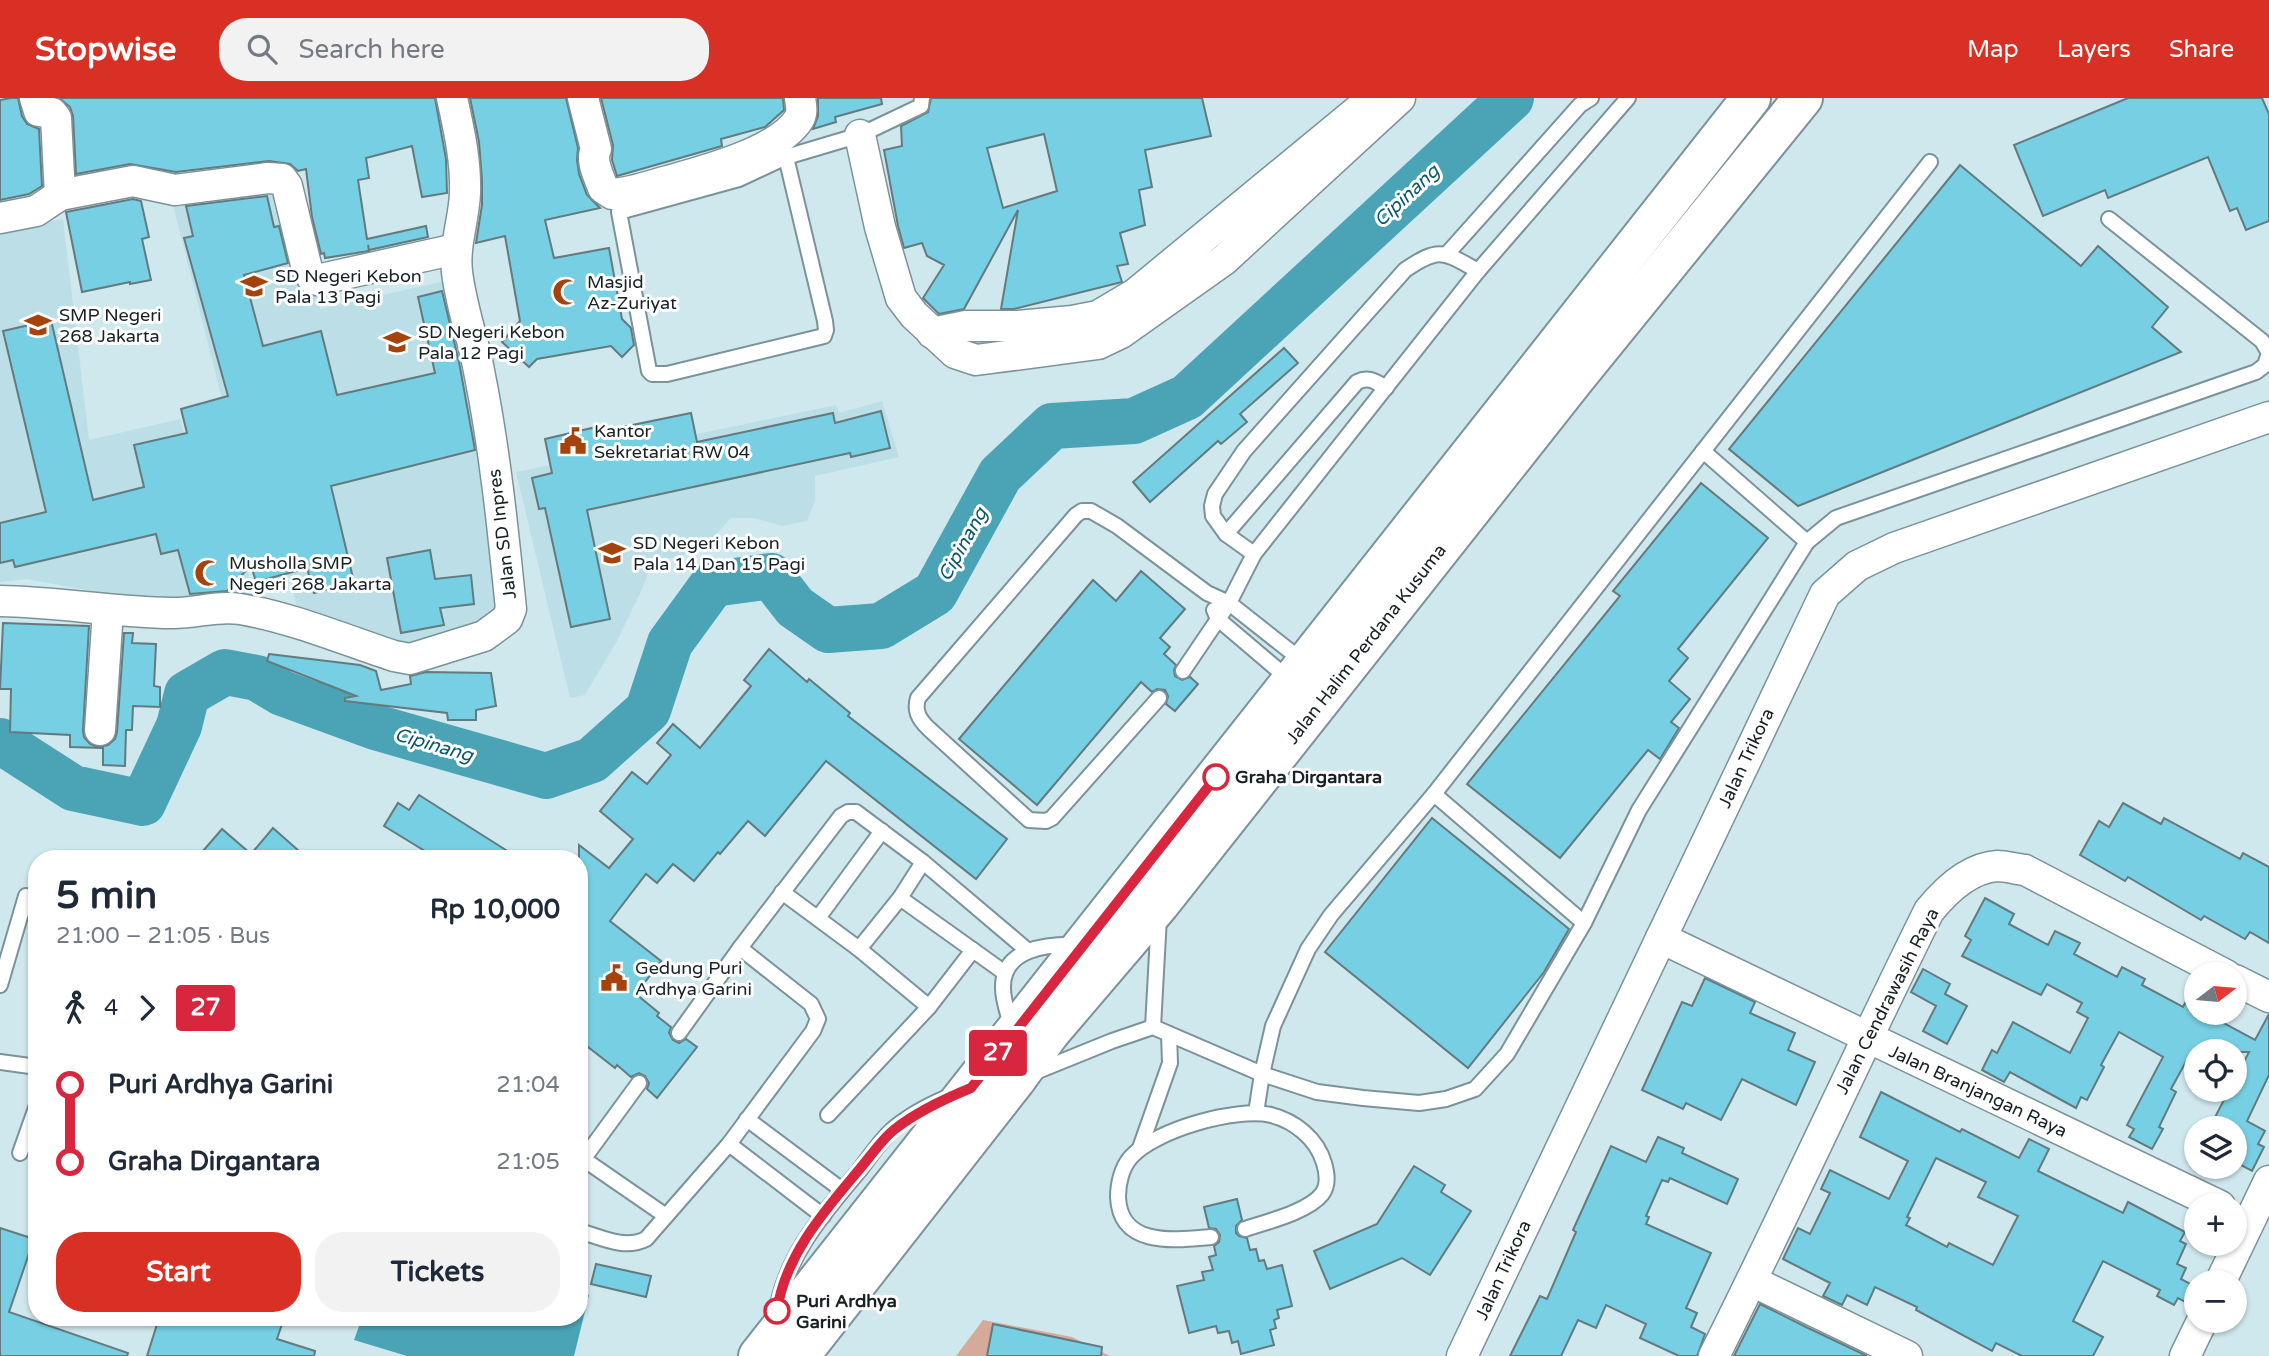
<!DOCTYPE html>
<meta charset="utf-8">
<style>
body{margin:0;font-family:"Varela Round",sans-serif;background:#f2f2f3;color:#1f2937;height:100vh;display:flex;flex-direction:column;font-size:26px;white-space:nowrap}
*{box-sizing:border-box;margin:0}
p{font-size:23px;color:#747a83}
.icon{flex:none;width:38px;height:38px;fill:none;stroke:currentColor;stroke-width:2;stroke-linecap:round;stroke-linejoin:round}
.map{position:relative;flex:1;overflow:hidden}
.drawer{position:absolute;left:28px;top:752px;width:560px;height:476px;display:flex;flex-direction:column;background:#fff;border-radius:28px;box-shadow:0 2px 5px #0004}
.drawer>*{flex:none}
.badge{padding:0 14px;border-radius:5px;font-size:24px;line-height:46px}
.needle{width:46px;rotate:74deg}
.buttons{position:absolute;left:2184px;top:864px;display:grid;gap:14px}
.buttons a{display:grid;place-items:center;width:63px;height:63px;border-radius:50%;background:#fff;box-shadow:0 2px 5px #0004;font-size:35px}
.map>.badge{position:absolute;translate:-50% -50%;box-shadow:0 0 0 4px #fff}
.legs{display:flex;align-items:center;gap:10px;height:77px;padding:0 28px;font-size:23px}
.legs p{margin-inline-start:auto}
.summary{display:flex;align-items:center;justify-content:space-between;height:119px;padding:0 28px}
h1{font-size:38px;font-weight:700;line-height:52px}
.cta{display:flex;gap:14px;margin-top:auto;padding:14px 28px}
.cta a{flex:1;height:80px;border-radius:28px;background:#d93025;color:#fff;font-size:28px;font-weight:700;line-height:80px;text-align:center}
.cta a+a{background:#f2f2f3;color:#1f2937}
ul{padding:0 28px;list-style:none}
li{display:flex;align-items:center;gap:24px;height:77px;font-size:26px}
li i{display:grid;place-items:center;width:10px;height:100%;margin:0 9px;background:currentColor}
li i::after{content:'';width:18px;height:18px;margin:-9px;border:5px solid;border-radius:50%;background:#fff}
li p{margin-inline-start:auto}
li:first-child i{background:linear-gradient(#0000 50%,currentColor 0)}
li:last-child i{background:linear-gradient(currentColor 50%,#0000 0)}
header{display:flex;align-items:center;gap:42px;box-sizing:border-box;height:98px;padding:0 35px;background:#d93025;color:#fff}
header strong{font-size:33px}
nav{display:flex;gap:38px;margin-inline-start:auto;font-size:24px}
.search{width:490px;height:63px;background:#f2f2f3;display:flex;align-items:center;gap:18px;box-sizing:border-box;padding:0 24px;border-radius:28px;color:#747a83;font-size:26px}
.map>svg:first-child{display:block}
</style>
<header>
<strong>Stopwise</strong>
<div class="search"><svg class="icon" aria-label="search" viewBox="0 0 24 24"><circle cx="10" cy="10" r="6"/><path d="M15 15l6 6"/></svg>Search here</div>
<nav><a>Map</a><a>Layers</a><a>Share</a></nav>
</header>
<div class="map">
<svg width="2269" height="1258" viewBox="0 0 2269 1258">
<rect width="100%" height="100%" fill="#cfe8ee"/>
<!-- built -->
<g fill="#bcdee6">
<path d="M284 86 320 211 449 182 498 370 523 528 414 555 300 520 258 360 222 301 170 95Z"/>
<path d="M63 121 89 342 180 321 199 392 223 387 256 506 135 501 27 481 0 484V133Z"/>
<path d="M882 303 899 359 815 378V403L807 423 782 428 754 420H731L703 451 673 460 653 461 643 489 617 543 585 597 570 600 516 374 836 307 839 315Z"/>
</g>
<!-- green -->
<path fill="#d5aa98" d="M983 1222 1072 1239 1110 1258H956Z"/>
<!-- water -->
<path fill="#4aa4b6" d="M579 1194 589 1197 574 1258H407L354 1242 362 1220H579Z"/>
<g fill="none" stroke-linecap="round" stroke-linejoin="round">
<!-- river -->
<path stroke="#4aa4b6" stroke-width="46" d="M0 643 73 690 143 705 179 628 187 596 225 574 257 580 282 595 375 629 546 678 592 662 648 612 670 545 713 486 771 478 795 509 828 532 881 528 935 495 1000 377 1052 328 1134 323 1187 299 1511 0"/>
</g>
<!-- building -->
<g fill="#77cfe3" stroke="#637a7f" stroke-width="2" fill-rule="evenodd">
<path d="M11 0H18L22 18 27 26 39 31 42 88 29 96 0 102V2Z"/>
<path d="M59 0H435L446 61 447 95 422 99 412 48 366 60 369 80 358 82 367 141 426 128 428 139 369 152 368 147 369 153 325 160 324 155 321 156 312 119 306 71 298 73 290 66 269 63 176 74 130 66 76 76 73 18 70 9Z"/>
<path d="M470 0H566L578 50 577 62 579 76 587 97 600 110 545 122 554 160 609 150 622 221 631 230 634 247 622 259 611 248 537 261 529 269 502 244 520 223 505 138 476 145 482 107V82L479 44Z"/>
<path d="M601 0H783L784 12 765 29 721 41 722 48 617 78 612 62 613 47Z"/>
<path d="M818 0H881L882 6 835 19 836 24 813 31 818 18Z"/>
<path d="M931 0H1202L1211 38 1145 52 1152 89 1139 92 1145 127 1120 135 1128 166 1117 168 1122 184 1014 211H1001L1018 112 964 211 939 216 923 200 944 167 927 158 922 145 904 150 898 128 884 52 902 48 901 28 928 14ZM1044 36 1057 93 1003 110 987 50Z"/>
<path d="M2128 0H2262L2269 16V123L2246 132 2237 110 2230 113 2208 59 2108 100 2105 92 2043 118 2014 47Z"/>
<path d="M1960 67 2081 168 2098 148 2168 209 2152 229 2181 254 1798 408 1729 351Z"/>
<path d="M267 98 274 129 279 128 288 165 244 177 263 248 321 233 337 297 435 275 418 199 442 193 459 264 475 352 331 388 354 484 314 495 307 470 256 484 251 467 227 493 190 496 178 452 161 456 156 436 15 469 13 462 0 465V425L46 414 3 233 51 222 93 402 144 389 134 347 187 335 181 311 228 298 184 140 193 138 186 108Z"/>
<path d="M133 101 141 103 149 139 142 141 151 182 130 186V184L82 194 66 114Z"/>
<path d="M1284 250 1298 265 1240 316 1247 324 1221 346 1218 343 1150 404 1133 384Z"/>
<path d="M881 313 890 350 851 359 850 355 587 412 610 521 571 529 545 410 539 411 532 380 552 375 545 341 596 329 598 334 691 315 697 344 833 315 835 325Z"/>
<path d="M1701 385 1768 440 1678 551 1688 560 1669 583 1690 601 1671 624 1679 630 1660 661 1648 652 1560 760 1467 686 1620 498 1613 493Z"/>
<path d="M430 452 435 481 471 477 474 506 440 510 444 527 401 535 387 460Z"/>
<path d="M1141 473 1185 511 1160 540 1170 549 1164 556 1176 567 1174 572 1175 578 1182 582 1190 579 1198 586 1175 613 1166 606 1168 598 1165 592 1157 591 1152 594 1141 584 1037 707 959 641 1093 482 1116 503Z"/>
<path d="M3 525 89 528 83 632 84 639 90 646 98 649 108 647 115 641 117 634 124 535H133L132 545 156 546 154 588 160 589V609L133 608 132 632H126L125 668 103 667V650L70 649V637L10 634 11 591H0Z"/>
<path d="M769 551 807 584 809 581 850 615 848 618 1007 741 976 781 826 663 765 738 748 723 720 756 718 754 694 783 673 766 657 785 646 776 610 823 661 863 636 896 659 915 657 918 671 929 669 935 673 942 679 945 686 941 697 949 657 1000 647 991 649 985 645 978 639 975 631 979 617 967 615 970 579 942V747L609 770 633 741 600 713 632 674 647 686 671 657 657 645 673 626 700 650 751 588 744 582Z"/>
<path d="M269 556 360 567 376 573 381 592 411 586 410 578 426 574 491 575 496 608 476 612V622H448L447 615 345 603V600L356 598 267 563Z"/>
<path d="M419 697 520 761H438L384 728 398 705 409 712Z"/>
<path d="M2123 705 2161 726 2164 720 2240 761 2243 755 2269 769V845L2250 834 2245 841 2204 818 2201 822 2128 779 2125 783 2080 757 2099 723 2109 729Z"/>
<path d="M1432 720 1569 831 1544 874 1468 970 1325 854Z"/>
<path d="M273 730 308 761H196L222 731 251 756Z"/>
<path d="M1985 800 2014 816 2009 826 2048 847 2055 833 2080 845 2074 856 2117 879 2122 869 2145 881 2142 887 2183 909 2185 905 2196 911V915H2205L2255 942 2269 916V977L2247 1023 2265 1033 2258 1046 2264 1049 2252 1073 2235 1064V1031H2209L2229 992H2235V981L2249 954H2196V961L2189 958 2171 991 2176 994 2159 1029 2163 1031 2152 1051 2129 1039 2134 1031 2127 1027 2163 959 2119 934 2101 967 2104 969 2087 1002 2081 999 2076 1010 2010 974 2004 984 1982 972 1992 952 1997 955 2013 924 2070 955 2088 920 2077 914 2082 905 2047 886 2041 897 1962 858 1971 842 1965 838Z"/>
<path d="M1923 871 1950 886 1945 896 1967 908 1947 946 1923 933 1936 908 1911 894Z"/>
<path d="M1705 880 1755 904 1750 915 1795 935 1788 952 1815 964 1796 1007 1742 981 1721 1022 1686 1005 1683 1011 1642 992 1682 904 1692 908Z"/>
<path d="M1881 994 1960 1034 1962 1031 2019 1060 2029 1041 2049 1051 2038 1073 2123 1115 2128 1104 2185 1134 2180 1143 2186 1146 2177 1166 2186 1170 2181 1181 2196 1189V1207L2193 1208 2178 1200 2174 1207 2157 1198 2160 1192 2103 1163 2073 1223 2103 1239 2093 1258H2022L1996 1245 1992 1253 1916 1212 1917 1209 1875 1189 1867 1207 1847 1197 1842 1207 1823 1198 1830 1185 1783 1161 1798 1130 1810 1136 1830 1095 1821 1091 1830 1072 1889 1101 1908 1063 1860 1039ZM1936 1060 1986 1084 1978 1099 2018 1118 1993 1167 1949 1145 1947 1149 1906 1127 1910 1120 1907 1119Z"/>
<path d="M1658 1039 1684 1050 1682 1055 1738 1081 1727 1106 1670 1080 1668 1084 1662 1082 1646 1118 1649 1119 1646 1126 1711 1155 1686 1210 1697 1215 1691 1229 1705 1236 1697 1258H1679L1640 1240 1646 1226 1606 1207 1596 1230 1578 1222 1561 1258H1510L1540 1198 1547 1201 1576 1134 1573 1132 1611 1048 1646 1064Z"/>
<path d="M1414 1068 1445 1087 1441 1094 1471 1113 1430 1177 1402 1160 1330 1191 1314 1153 1377 1126Z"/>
<path d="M1237 1101 1242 1122 1236 1128V1135L1239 1138 1247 1140 1250 1152 1256 1151 1259 1163 1264 1162 1267 1171 1282 1167 1292 1208 1277 1212 1279 1220 1274 1222 1276 1230 1270 1232 1274 1247 1241 1256 1238 1243 1232 1245 1229 1233 1218 1235 1216 1228 1189 1235 1177 1188 1204 1182 1202 1174 1213 1172 1209 1159 1216 1157 1214 1148 1219 1144 1220 1137 1216 1131 1209 1130 1204 1109Z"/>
<path d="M0 1130 34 1141 9 1214 128 1255 127 1258H0Z"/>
<path d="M596 1166 651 1178 646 1199 591 1186Z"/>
<path d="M1760 1206 1806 1229 1867 1258H1734Z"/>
<path d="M159 1220H284L277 1241 315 1253 314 1258H147Z"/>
<path d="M993 1226 1102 1249 1101 1258H987Z"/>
</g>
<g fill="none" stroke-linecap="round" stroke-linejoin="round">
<defs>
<g id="lane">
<path d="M786 59 825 223 826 232 824 238 667 276H652L649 273 619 114 739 81 786 59 860 37 921 8 922 0"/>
<path d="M1447 156 1580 7 1591 0"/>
<path d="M1703 353 1807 444"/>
<path d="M1226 436 1357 284C1369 278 1376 284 1386 290"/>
<path d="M1254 456 1226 436 1213 418 1212 408 1215 396 1244 353 1405 172C1440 148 1444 154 1478 173"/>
<path d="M1214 512 1218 521 1291 583"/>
<path d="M1183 573 1229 505 1254 456 1478 173 1628 0"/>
<path d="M1159 600 1052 720 1046 723 1029 722 928 630C919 621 914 613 918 600L1076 417 1082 413H1091L1117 428 1207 495 1229 505 1305 565"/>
<path d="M1434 696 1584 825"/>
<path d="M782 794 859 851 929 909"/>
<path d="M900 800 1005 875"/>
<path d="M818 820 882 733"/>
<path d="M859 851 900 800 923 764"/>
<path d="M0 887 26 798"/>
<path d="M1011 927C1008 915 1003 903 1003 890 1002 850 1048 846 1078 847"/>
<path d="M1153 929 1159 819"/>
<path d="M679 935 740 850 841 718 848 714H856L923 764 1027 852"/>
<path d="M0 964 37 969"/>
<path d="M1033 975 1112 943 1153 929 1262 976 1317 994 1363 1000 1419 1005 1446 1001 1475 991 1507 956 1584 825 1639 712 1807 444 1836 420 2256 274 2265 267 2269 255 2262 243 2109 121"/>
<path d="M1256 1015 1262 976 1273 928 1308 851 1331 817 1434 696 1930 64"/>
<path d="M828 1017 929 909 973 852"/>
<path d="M747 1021 842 1092"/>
<path d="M729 1046 823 1118"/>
<path d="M1140 1050 1170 965 1169 936"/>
<path d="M20 1055 37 1007"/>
<path d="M579 1058 666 1118"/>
<path d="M579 1067 639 985"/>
<path d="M579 1133C601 1139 624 1152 646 1141L729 1046 813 933 818 921 811 906 740 850"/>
<path d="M1211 1139C1176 1142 1120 1150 1118 1099 1118 1085 1122 1069 1131 1059 1155 1032 1236 1009 1271 1017 1295 1023 1317 1041 1324 1065 1327 1075 1329 1087 1322 1096 1308 1114 1266 1124 1245 1131"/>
<path d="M776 1218C784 1160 822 1117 858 1074 869 1060 879 1044 892 1032 908 1018 929 1007 948 999"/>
</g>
<g id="street">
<path d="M35 0 39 13 52 15 56 20 60 97"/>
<path d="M583 0 596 51C590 63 599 78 603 90L612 96C629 95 647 89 664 84 700 74 779 54 799 21 803 14 801 7 800 0"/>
<path d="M860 37 880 129 901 200 914 217 955 255 976 262 1098 246 1121 235 1224 162 1400 0"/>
<path d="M0 120 36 113 60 97 133 83 175 92 268 80 282 81 287 88 307 171 313 181 317 182 456 151"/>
<path d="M932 235 966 228H1018L1072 223 1098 218 1135 196 1367 5"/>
<path d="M0 503C57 504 113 514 171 515 194 516 217 507 240 511 290 519 345 542 394 558L410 561 484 538 507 521 511 511C503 432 495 352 479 273 473 240 461 208 457 174 454 146 464 122 465 95 466 62 459 32 452 0"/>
<path d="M100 632 108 512"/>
<path d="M1661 840 2220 1108"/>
<path d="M2235 882 2269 899"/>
<path d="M1752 1183 1907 1258"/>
<path d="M2220 1185 2269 1083"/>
<path d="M1462 1258 1825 496 1857 468 1894 450 2269 319"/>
<path d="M1714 1258C1788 1111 1856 960 1929 813 1946 792 1969 770 1997 768 2006 768 2016 771 2025 772L2226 877"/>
<path d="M2185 1258 2202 1223"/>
</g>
<g id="secondary">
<path d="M758 1258 1751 0"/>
<path d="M800 1258 1016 982 1050 935 1160 806 1575 281 1803 0"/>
</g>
</defs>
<!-- lane casing -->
<use href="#lane" stroke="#7b9398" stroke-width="18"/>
<!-- street casing -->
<use href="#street" stroke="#7b9398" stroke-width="33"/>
<!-- secondary casing -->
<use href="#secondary" stroke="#7b9398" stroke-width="42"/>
<!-- lane -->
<use href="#lane" stroke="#fff" stroke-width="14"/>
<!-- street -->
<use href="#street" stroke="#fff" stroke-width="30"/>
<!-- secondary -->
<use href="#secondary" stroke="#fff" stroke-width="38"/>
</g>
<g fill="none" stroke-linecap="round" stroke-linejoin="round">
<defs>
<path id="line-1" d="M777 1213C785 1156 827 1110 863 1067 873 1055 883 1040 895 1031 918 1013 944 1001 971 990L1216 679"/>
</defs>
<!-- line-1 casing -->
<use href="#line-1" stroke="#fff" stroke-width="16"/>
<!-- line-1 -->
<use href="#line-1" stroke="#d7263d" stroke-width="10"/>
</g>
<!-- icons -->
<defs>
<symbol id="school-bare" viewBox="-9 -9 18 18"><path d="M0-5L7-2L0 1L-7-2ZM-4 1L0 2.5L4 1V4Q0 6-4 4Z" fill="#a6420c" stroke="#fff" stroke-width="2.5" paint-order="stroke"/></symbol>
<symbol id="mosque-bare" viewBox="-9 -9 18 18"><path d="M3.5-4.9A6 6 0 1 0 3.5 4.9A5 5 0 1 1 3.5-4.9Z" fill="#a6420c" stroke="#fff" stroke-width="2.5" paint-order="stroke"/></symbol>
<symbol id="civic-bare" viewBox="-9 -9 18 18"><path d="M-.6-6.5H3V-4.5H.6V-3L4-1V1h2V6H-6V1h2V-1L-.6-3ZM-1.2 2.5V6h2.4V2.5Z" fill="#a6420c" stroke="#fff" stroke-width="2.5" paint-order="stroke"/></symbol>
</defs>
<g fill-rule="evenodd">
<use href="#school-bare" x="235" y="169" width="38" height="38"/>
<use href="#mosque-bare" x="547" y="175" width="38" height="38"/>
<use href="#school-bare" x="19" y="208" width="38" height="38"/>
<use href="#school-bare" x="378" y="225" width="38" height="38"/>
<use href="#civic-bare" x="554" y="324" width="38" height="38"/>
<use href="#school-bare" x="593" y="436" width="38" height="38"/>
<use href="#mosque-bare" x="189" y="456" width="38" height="38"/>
<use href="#civic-bare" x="595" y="861" width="38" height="38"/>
</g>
<!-- markers -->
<g fill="#fff" stroke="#d7263d" stroke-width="3.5">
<circle cx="1216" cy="679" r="12"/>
<circle cx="777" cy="1213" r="12"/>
</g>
<g text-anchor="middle" stroke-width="6" stroke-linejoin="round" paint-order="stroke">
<!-- poi labels -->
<g font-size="18" fill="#172022" stroke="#fff" text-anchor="start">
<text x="275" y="184">SD Negeri Kebon<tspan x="275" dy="21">Pala 13 Pagi</tspan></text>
<text x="587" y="190">Masjid<tspan x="587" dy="21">Az-Zuriyat</tspan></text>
<text x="59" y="223">SMP Negeri<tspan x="59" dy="21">268 Jakarta</tspan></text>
<text x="418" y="240">SD Negeri Kebon<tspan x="418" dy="21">Pala 12 Pagi</tspan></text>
<text x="594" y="339">Kantor<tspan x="594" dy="21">Sekretariat RW 04</tspan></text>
<text x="633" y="451">SD Negeri Kebon<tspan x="633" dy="21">Pala 14 Dan 15 Pagi</tspan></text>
<text x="229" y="471">Musholla SMP<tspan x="229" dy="21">Negeri 268 Jakarta</tspan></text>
<text x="635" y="876">Gedung Puri<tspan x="635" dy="21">Ardhya Garini</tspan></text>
</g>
<!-- street labels -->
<g font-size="18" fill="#172022" stroke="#fff">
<text transform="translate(502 436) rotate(-97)" y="6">Jalan SD Inpres</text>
<text transform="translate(1366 546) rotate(-52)" y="6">Jalan Halim Perdana Kusuma</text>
<text transform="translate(1746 660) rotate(-65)" y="6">Jalan Trikora</text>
<text transform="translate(1887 903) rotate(-63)" y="6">Jalan Cendrawasih Raya</text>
<text transform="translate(1978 993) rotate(25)" y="6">Jalan Branjangan Raya</text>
<text transform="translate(1503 1172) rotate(-65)" y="6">Jalan Trikora</text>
</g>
<!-- stop labels -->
<g font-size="18" font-weight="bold" fill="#172022" stroke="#fff" text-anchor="start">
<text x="1235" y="685">Graha Dirgantara</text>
<text x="796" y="1209">Puri Ardhya<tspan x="796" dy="21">Garini</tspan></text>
</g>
<!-- water labels -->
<g font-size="19" font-style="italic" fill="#085865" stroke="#fff">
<text transform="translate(1406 97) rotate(-43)" y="7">Cipinang</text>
<text transform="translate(962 446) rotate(-61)" y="7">Cipinang</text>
<text transform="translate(434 646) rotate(16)" y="7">Cipinang</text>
</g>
</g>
</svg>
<div class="buttons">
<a><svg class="needle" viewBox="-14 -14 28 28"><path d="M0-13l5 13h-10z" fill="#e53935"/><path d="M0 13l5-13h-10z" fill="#747a83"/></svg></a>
<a><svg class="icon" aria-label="locate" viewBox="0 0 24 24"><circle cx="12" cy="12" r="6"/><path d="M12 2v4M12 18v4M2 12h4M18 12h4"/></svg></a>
<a><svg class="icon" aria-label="layers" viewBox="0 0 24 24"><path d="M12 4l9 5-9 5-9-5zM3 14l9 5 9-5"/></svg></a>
<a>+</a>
<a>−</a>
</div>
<b class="badge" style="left:998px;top:955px;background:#d7263d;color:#fff">27</b>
<section class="drawer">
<div class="summary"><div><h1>5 min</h1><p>21:00 – 21:05 · Bus</p></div><b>Rp 10,000</b></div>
<div class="legs"><svg class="icon" aria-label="walk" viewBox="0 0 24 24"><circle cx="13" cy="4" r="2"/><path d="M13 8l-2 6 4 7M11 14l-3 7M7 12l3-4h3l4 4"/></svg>4<svg class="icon" aria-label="forward" viewBox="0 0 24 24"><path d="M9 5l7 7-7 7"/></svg><b class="badge" style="background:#d7263d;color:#fff">27</b></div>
<ul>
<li><i style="color:#d7263d"></i><b>Puri Ardhya Garini</b><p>21:04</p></li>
<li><i style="color:#d7263d"></i><b>Graha Dirgantara</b><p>21:05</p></li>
</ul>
<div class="cta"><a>Start</a><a>Tickets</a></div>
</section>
</div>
